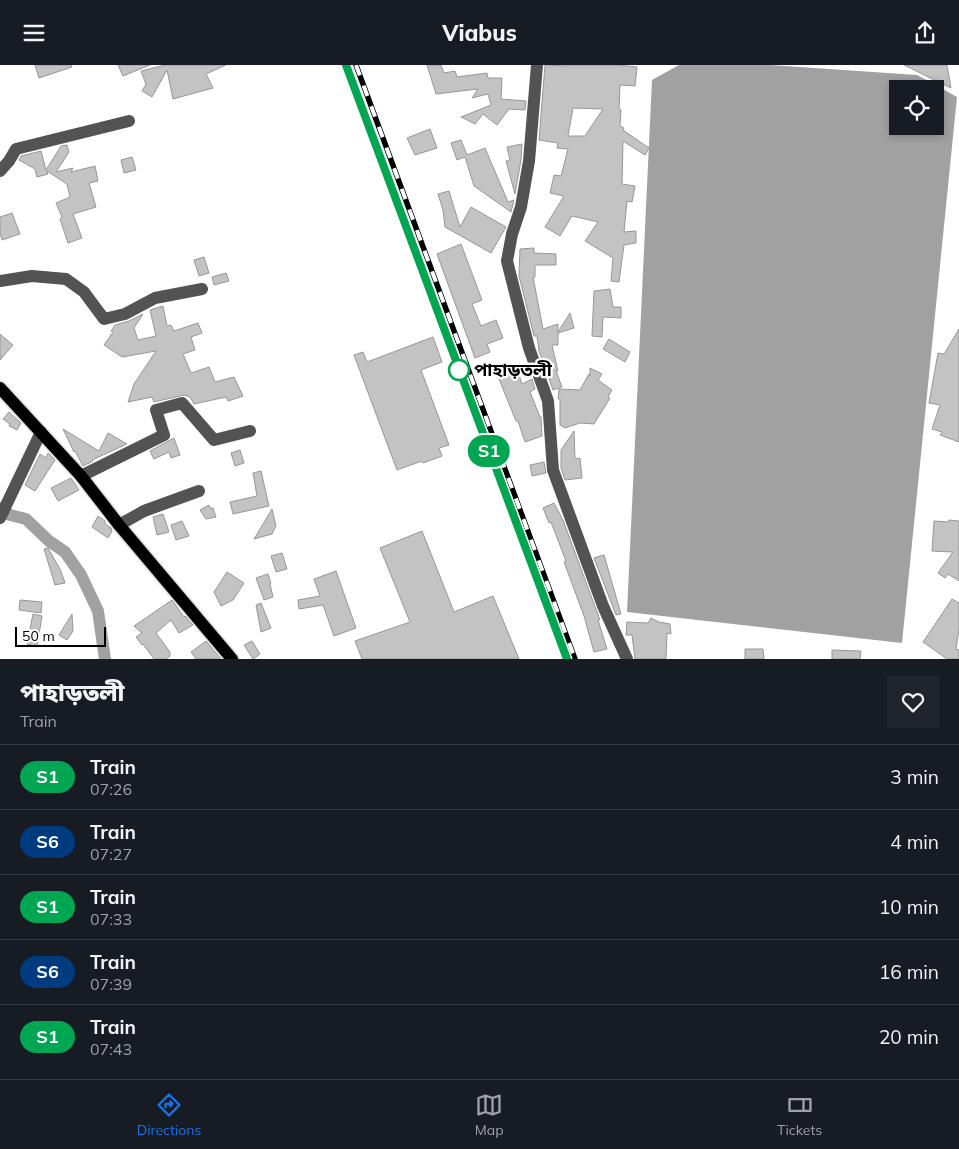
<!DOCTYPE html>
<meta charset="utf-8">
<style>
body{margin:0;font-family:Mulish,"Noto Sans Bengali",sans-serif;background:#20242c;color:#f1f3f6;height:100vh;display:flex;flex-direction:column;font-size:19px;white-space:nowrap}
*{box-sizing:border-box;margin:0}
p{font-size:16px;color:#9ea1a6}
.icon{flex:none;width:28px;height:28px;fill:none;stroke:currentColor;stroke-width:2;stroke-linecap:round;stroke-linejoin:round}
.map{position:relative;height:594px;overflow:hidden}
.details{display:flex;flex-direction:column;background:#171b24;flex:1}
.details>*{flex:none}
.badge{padding:0 10px;border-radius:16px;font-size:18px;line-height:32px}
.fabs{position:absolute;left:889px;top:15px;display:grid;gap:10px}
.fabs a{display:grid;place-items:center;width:55px;height:55px;border-radius:0px;background:#171b24;box-shadow:0 2px 8px #0003;font-size:25px}
.scale{position:absolute;left:15px;bottom:12px;width:91px;box-sizing:border-box;padding-left:5px;border:2px solid #000;border-top:0;font-size:14px;line-height:18px;white-space:nowrap;color:#000;-webkit-text-stroke:4px #fff;paint-order:stroke}
.map>.badge{position:absolute;translate:-50% -50%;box-shadow:0 0 0 2px #fff}
.round{display:grid;place-items:center;flex:none;width:52px;height:52px;border-radius:0px;background:#20242c}
.summary{display:flex;align-items:center;justify-content:space-between;height:85px;padding:0 20px}
h1{font-size:24px;font-weight:800;line-height:38px}
ul{padding:0;list-style:none}
li{display:flex;align-items:center;gap:15px;height:65px;padding:0 20px;border-top:1px solid #363941}
li div{flex:1}
li b{display:block;font-size:19px}
li em{font-style:normal}
li .badge{min-width:55px;font-weight:700;text-align:center}
header{display:flex;justify-content:space-between;align-items:center;height:65px;padding:0 20px;background:#171b24;font-size:22px;font-weight:800}
.dock{display:flex;justify-content:space-around;align-items:center;height:70px;border-top:1px solid #363941;background:#171b24;font-size:14px;color:#9ea1a6}
.dock a{display:grid;justify-items:center;gap:2px}
.dock .on{color:#1a73e8}
.map>svg:first-child{display:block}
</style>
<header><svg class="icon" aria-label="menu" viewBox="0 0 24 24"><path d="M4 6h16M4 12h16M4 18h16"/></svg>Viabus<svg class="icon" aria-label="share" viewBox="0 0 24 24"><path d="M12 15V3M7 8l5-5 5 5M5 13v7h14v-7"/></svg></header>
<div class="map">
<svg width="959" height="594" viewBox="0 0 959 594">
<rect width="100%" height="100%" fill="#fff"/>
<!-- water -->
<path fill="#a1a1a1" fill-rule="evenodd" d="M679 0H770L917 10 957 32 902 578 627 547 652 15ZM898 24H935V61H898Z"/>
<g fill="none" stroke-linecap="round" stroke-linejoin="round">
<!-- canal -->
<path stroke="#a1a1a1" stroke-width="12" d="M0 443 10 450 26 454 49 476 65 487 81 510 98 546 105 594"/>
</g>
<!-- building -->
<g fill="#c3c3c3" stroke="#979797" fill-rule="evenodd">
<path d="M35 0H71L72 2 39 13Z"/>
<path d="M118 0H150L123 11Z"/>
<path d="M165 0H226L206 9 213 23 173 34 167 5 152 32 142 26 146 19 141 6Z"/>
<path d="M427 0H441L444 8 455 6 457 12 487 8 488 13H502L501 34 526 36 525 45 509 44 497 60 483 49 475 59 461 52 491 40 488 29 472 33 478 24 436 29Z"/>
<path d="M545 0 568 1V0H618L637 2 635 21 620 20 619 44 621 45 620 61 624 63 623 65 649 83 645 90 623 76 622 119 635 121 632 137 627 136 624 167 636 166V178L624 180 619 217 611 216 613 193 585 176 598 157 572 151 560 171 545 162 564 131 550 128 554 110 561 111 568 84 557 83 558 78 539 75ZM573 43 603 44 585 71H568Z"/>
<path d="M904 0H947L951 23Z"/>
<path d="M430 64 437 83 415 90 407 73Z"/>
<path d="M461 75 467 90 485 83 508 137 514 135 511 147 474 121 465 92 457 95 451 78Z"/>
<path d="M522 79 521 95 515 129 506 96 510 95 507 82Z"/>
<path d="M67 80 69 87 56 107 73 103 71 107 95 101 98 116 89 118 96 142 73 149 82 173 68 178 60 154 62 152 56 138 70 132 67 119 47 106 48 109 37 112 35 104 19 95 21 91 41 86 46 105 61 81Z"/>
<path d="M132 92 136 105 124 108 121 95Z"/>
<path d="M449 126 460 162 471 142 506 162 491 188 445 162 443 145 438 129Z"/>
<path d="M12 148 20 169 2 175 0 168V152Z"/>
<path d="M461 179 482 235 472 239 481 261 496 255 503 273 487 279 490 287 475 293 437 189Z"/>
<path d="M534 183V188L556 189V200H535V212H533L543 264 558 259V267L570 248 574 263 558 268V280H552L558 306H556L562 322 553 325 539 286 537 271H534L519 211 520 184Z"/>
<path d="M204 192 209 208 199 211 194 195Z"/>
<path d="M226 208 229 216 214 220 212 212Z"/>
<path d="M610 224 613 242H621V253L603 252 602 272 592 271 594 226Z"/>
<path d="M163 241 167 261 171 260 174 266 198 258 202 268 191 272 195 285 183 289 191 308 209 302 215 317 234 312 243 331 228 336 226 332 194 339 190 332 184 330 154 337 152 332 128 337 134 319 156 286 122 292 104 280 113 267 111 266 115 260 129 256 143 249 134 263 138 275 156 271 150 245Z"/>
<path d="M959 264V377L940 370 942 367 932 364 940 340 929 338 938 288 944 289Z"/>
<path d="M0 269 13 280 0 295Z"/>
<path d="M433 272 442 297 421 305 449 380 439 383 442 391 423 398 422 396 397 405 354 290 363 287 367 297Z"/>
<path d="M609 274 630 287 625 297 603 284Z"/>
<path d="M590 303 602 309 598 315 612 325 608 332 610 333 594 359 580 358 565 363 560 360V334H558L559 324 580 325 589 309 590 311Z"/>
<path d="M518 307 522 319 532 314 535 324 530 327 540 352H541L542 371 525 377 518 356H516L499 314Z"/>
<path d="M9 347 21 358 17 365 9 361 10 359 3 354Z"/>
<path d="M63 364 99 386 108 368 127 379 92 395 93 396 83 401 75 386 74 387Z"/>
<path d="M574 366 575 394 580 393 582 413 565 415 561 403V385Z"/>
<path d="M174 373 180 390 171 393 169 387 154 394 150 386Z"/>
<path d="M240 385 244 398 235 401 231 388Z"/>
<path d="M48 388 55 395 35 426 25 420 40 389 46 393Z"/>
<path d="M544 397 546 408 532 411 530 400Z"/>
<path d="M261 406 269 441 233 449 230 437 257 431 253 408Z"/>
<path d="M71 413 79 425 58 436 51 423Z"/>
<path d="M554 438 563 455 600 555H598L607 584 594 587 584 551 564 497 566 496 551 457 549 458 543 443Z"/>
<path d="M209 440 210 443H213L216 452 206 454 200 445Z"/>
<path d="M272 444 276 461 272 469 254 474Z"/>
<path d="M163 449 169 467 157 470 153 452Z"/>
<path d="M98 451 105 456V459L111 463 112 466 108 473 92 462Z"/>
<path d="M949 455 959 456V516L948 509 945 513 938 508 953 487 932 486 934 456 949 457Z"/>
<path d="M182 456 189 471 176 475 171 460Z"/>
<path d="M422 466 454 547 493 531 519 594H362L355 576 410 557 380 483Z"/>
<path d="M48 483 61 506 65 518 55 520 44 484Z"/>
<path d="M282 488 287 504 276 507 271 491Z"/>
<path d="M604 490 621 549 616 550 594 493Z"/>
<path d="M336 506 356 563 334 571 323 540 299 544 298 535 320 531 314 514Z"/>
<path d="M227 507 244 518 233 535 221 541 214 527Z"/>
<path d="M268 509 271 518 270 519 273 532 264 535 256 513Z"/>
<path d="M952 534 959 538V564L956 584 959 585V594H947L923 577Z"/>
<path d="M20 535 42 537 41 548 19 545Z"/>
<path d="M172 535 184 552 185 551 193 560 179 568 171 555 156 568 170 587V591L166 594H154L143 579 142 580 136 572 142 568 134 561Z"/>
<path d="M261 538 271 563 261 567 256 540Z"/>
<path d="M33 549 42 551 37 582 27 579Z"/>
<path d="M72 549 73 566 67 575 59 570Z"/>
<path d="M651 553 659 557 670 559 671 569 667 568 666 594H635L632 570H626L627 557 648 558Z"/>
<path d="M206 576 221 594H196L191 587Z"/>
<path d="M252 576 260 589 253 594 244 580Z"/>
<path d="M745 584H763L764 594H745Z"/>
<path d="M832 585 861 586 860 594H832Z"/>
</g>
<g fill="none" stroke-linecap="round" stroke-linejoin="round">
<defs>
<path id="major" d="M0 323 81 411 119 460 232 594"/>
</defs>
<!-- major casing -->
<use href="#major" stroke="#dbdbdb" stroke-width="15"/>
<!-- minor -->
<g stroke="#535353" stroke-width="12">
<path d="M537 0 529 96 521 142 512 169 507 196 529 283 548 336 553 405 603 541 627 594"/>
<path d="M0 106 9 96 16 84 129 56"/>
<path d="M0 216 32 211 66 214 84 227 104 254 125 249 155 233 202 224"/>
<path d="M81 411 164 370 156 345 182 338 214 375 250 366"/>
<path d="M0 453 41 367"/>
<path d="M119 460 144 446 199 426"/>
</g>
<!-- major -->
<use href="#major" stroke="#000" stroke-width="12"/>
<defs>
<g id="rail">
<path d="M346 0 567 594"/>
<path d="M356 0 575 594"/>
</g>
</defs>
<!-- rail casing -->
<use href="#rail" stroke="#000" stroke-width="5.5"/>
<!-- rail -->
<use href="#rail" stroke="#fff" stroke-width="4" stroke-dasharray="11" stroke-linecap="butt"/>
</g>
<g fill="none" stroke-linecap="round" stroke-linejoin="round">
<defs>
<path id="line" d="M346 0 567 594"/>
</defs>
<!-- line casing -->
<use href="#line" stroke="#fff" stroke-width="11"/>
<!-- line -->
<use href="#line" stroke="#00a651" stroke-width="8"/>
</g>
<!-- markers -->
<circle fill="#fff" stroke="#00a651" stroke-width="2.5" cx="459" cy="305" r="10"/>
<g text-anchor="middle" stroke-width="4.5" stroke-linejoin="round" paint-order="stroke">
<!-- stop labels -->
<g font-size="18" font-weight="bold" fill="#000" stroke="#fff" text-anchor="start">
<text x="474" y="311">পাহাড়তলী</text>
</g>
</g>
</svg>
<div class="fabs">
<a><svg class="icon" aria-label="locate" viewBox="0 0 24 24"><circle cx="12" cy="12" r="6"/><path d="M12 2v4M12 18v4M2 12h4M18 12h4"/></svg></a>
</div>
<div class="scale">50 m</div>
<b class="badge" style="left:489px;top:386px;background:#00a651;color:#fff">S1</b>
</div>
<section class="details">
<div class="summary"><div><h1>পাহাড়তলী</h1><p>Train</p></div><a class="round"><svg class="icon" aria-label="heart" viewBox="0 0 24 24"><path d="M12 20l-8-8c-3-5 5-10 8-4 3-6 11-1 8 4z"/></svg></a></div>
<ul>
<li><span class="badge" style="background:#00a651;color:#fff">S1</span><div><b>Train</b><p>07:26</p></div><em>3 min</em></li>
<li><span class="badge" style="background:#003b80;color:#fff">S6</span><div><b>Train</b><p>07:27</p></div><em>4 min</em></li>
<li><span class="badge" style="background:#00a651;color:#fff">S1</span><div><b>Train</b><p>07:33</p></div><em>10 min</em></li>
<li><span class="badge" style="background:#003b80;color:#fff">S6</span><div><b>Train</b><p>07:39</p></div><em>16 min</em></li>
<li><span class="badge" style="background:#00a651;color:#fff">S1</span><div><b>Train</b><p>07:43</p></div><em>20 min</em></li>
</ul>
</section>
<nav class="dock">
<a class="on"><svg class="icon" aria-label="directions" viewBox="0 0 24 24"><path d="M12 3l9 9-9 9-9-9zM9 14v-3h6M13 9l2 2-2 2"/></svg>Directions</a>
<a><svg class="icon" aria-label="map" viewBox="0 0 24 24"><path d="M3 6l6-2 6 2 6-2v14l-6 2-6-2-6 2zM9 4v14M15 6v14"/></svg>Map</a>
<a><svg class="icon" aria-label="tickets" viewBox="0 0 24 24"><path d="M3 7h18v10H3zM15 7v10"/></svg>Tickets</a>
</nav>
